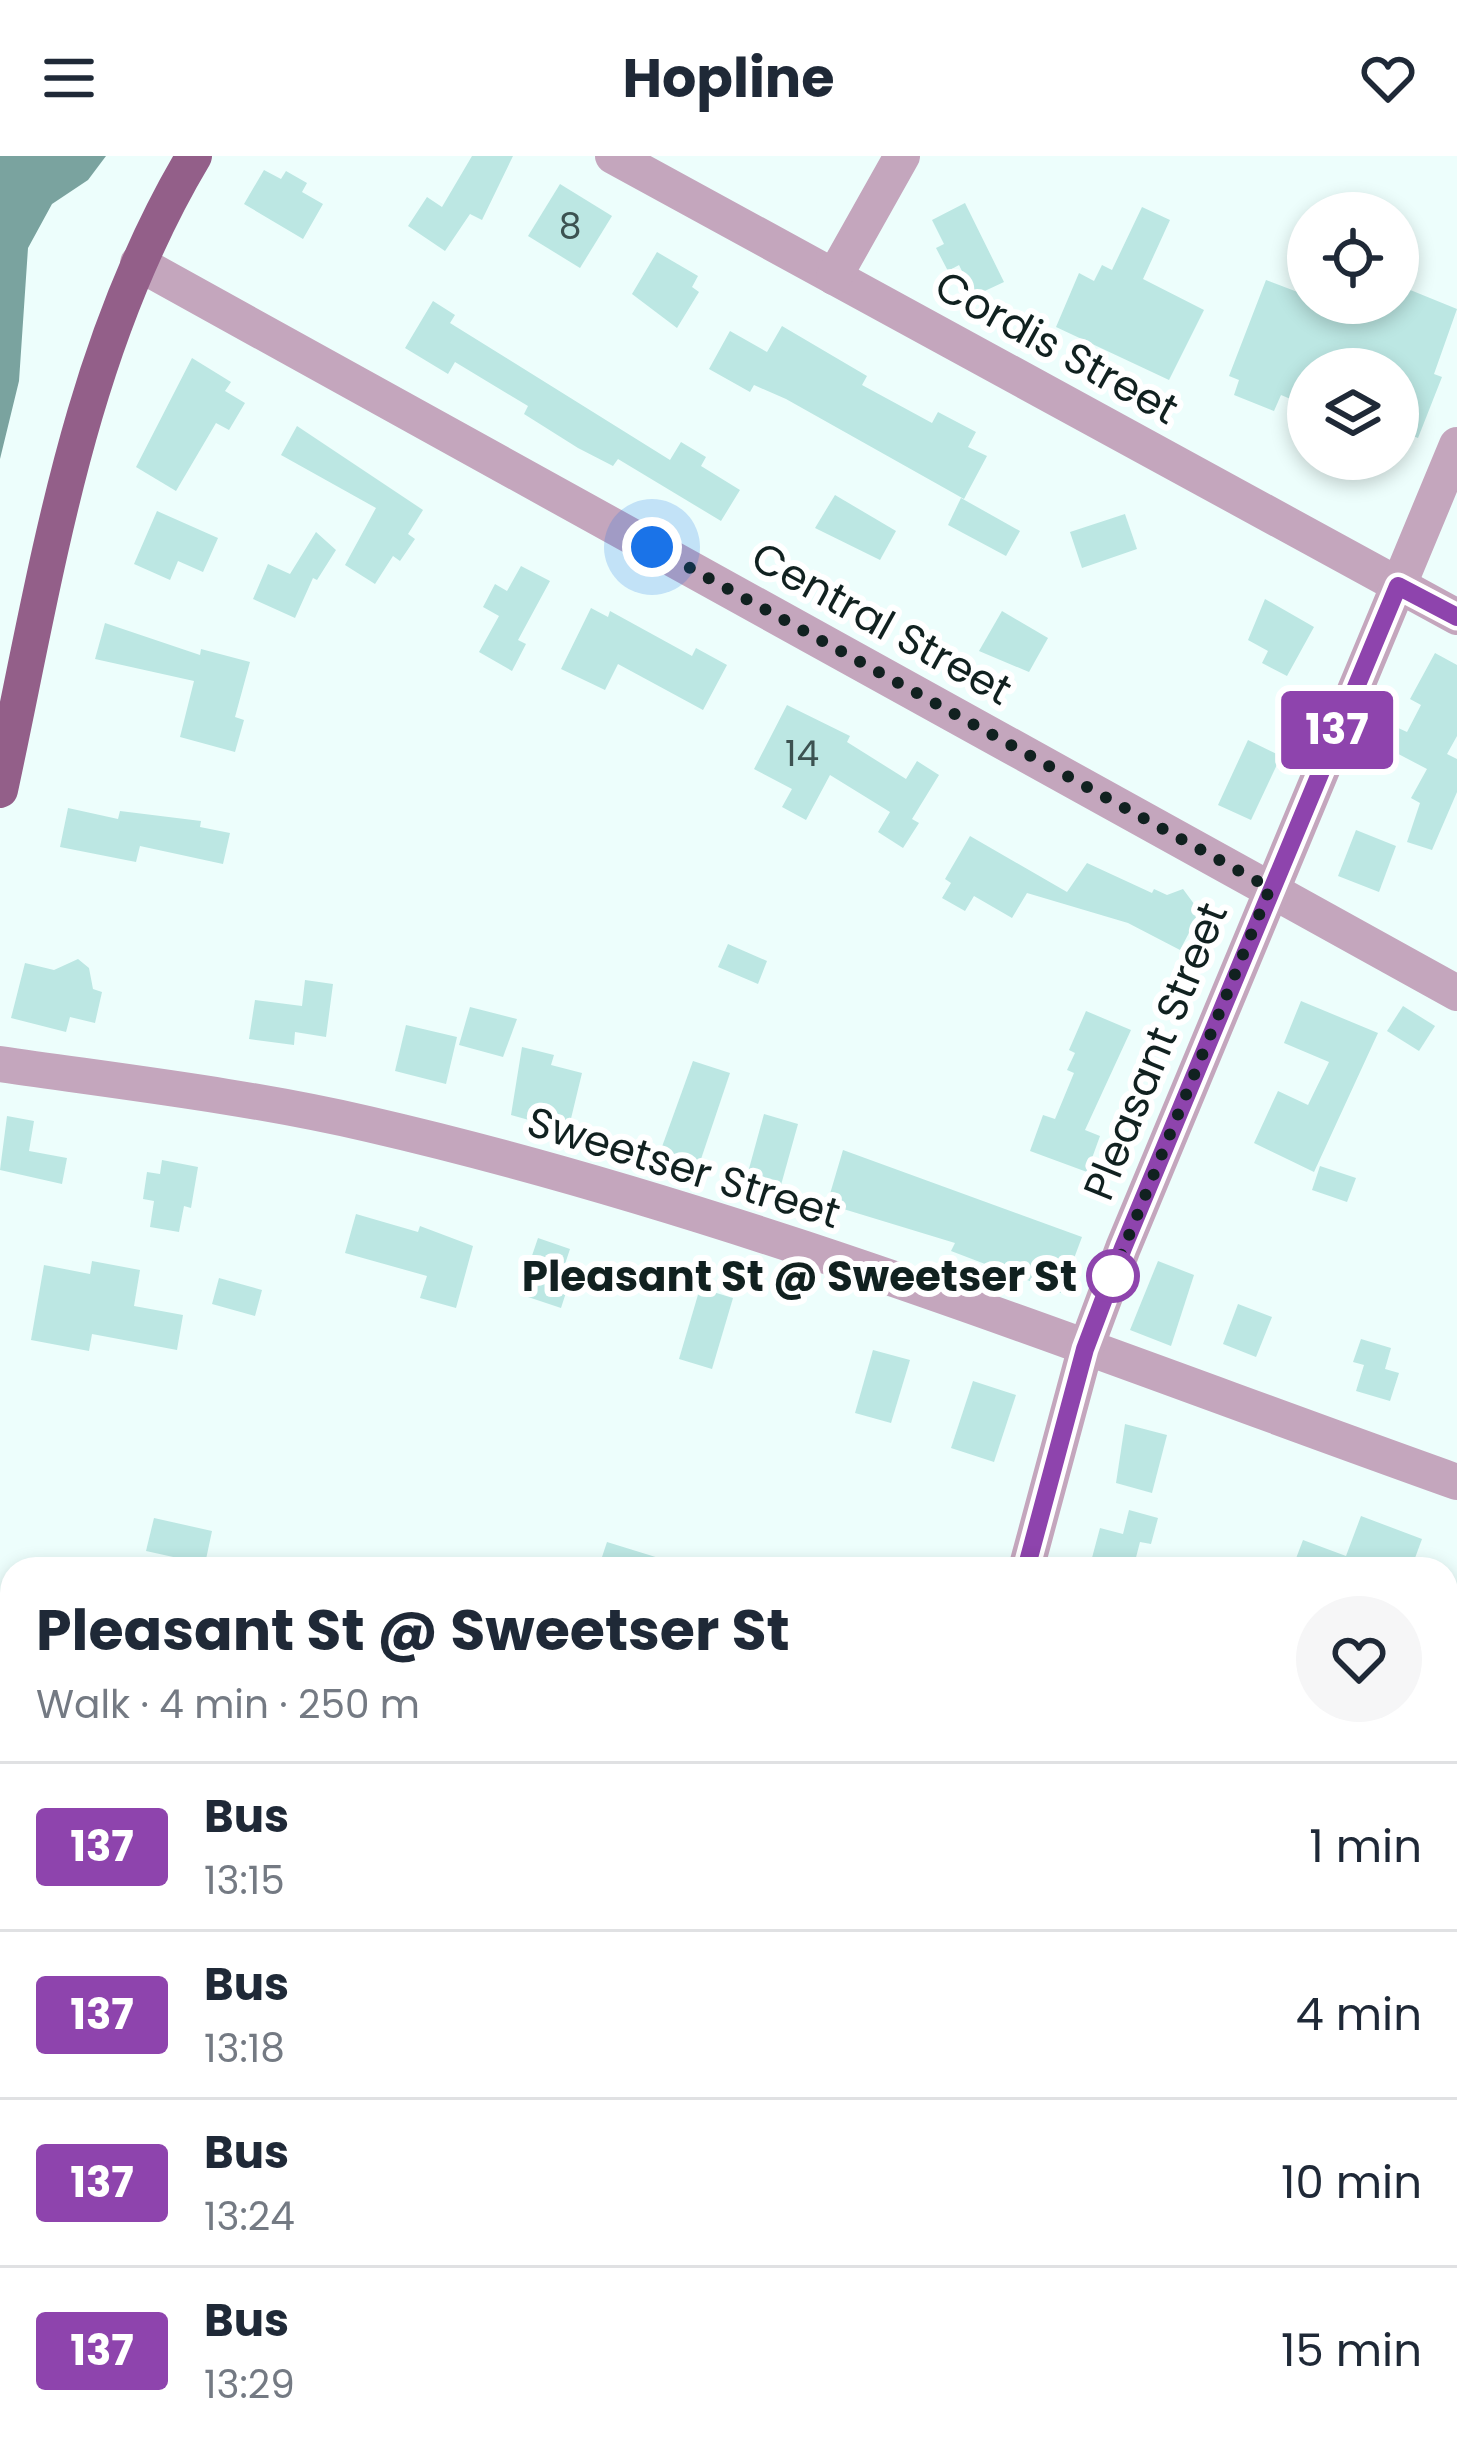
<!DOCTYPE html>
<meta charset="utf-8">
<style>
body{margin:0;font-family:Poppins,sans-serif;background:#f6f6f7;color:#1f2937;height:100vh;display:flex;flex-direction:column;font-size:45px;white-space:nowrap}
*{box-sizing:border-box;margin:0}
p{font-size:39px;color:#747a83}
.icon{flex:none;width:66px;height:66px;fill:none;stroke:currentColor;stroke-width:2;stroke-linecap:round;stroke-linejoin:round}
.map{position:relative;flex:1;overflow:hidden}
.drawer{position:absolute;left:0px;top:1401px;width:1458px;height:900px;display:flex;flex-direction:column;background:#fff;border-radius:36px 36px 0 0;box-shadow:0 6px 18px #0003}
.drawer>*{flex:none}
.badge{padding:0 24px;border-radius:9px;font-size:42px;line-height:78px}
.tools{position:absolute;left:1287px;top:36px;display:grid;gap:24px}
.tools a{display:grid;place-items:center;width:132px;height:132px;border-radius:50%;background:#fff;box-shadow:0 6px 18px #0003;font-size:60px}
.you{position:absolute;width:60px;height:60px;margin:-30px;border:9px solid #fff;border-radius:50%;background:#1a73e8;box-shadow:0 0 0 18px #1a73e833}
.map>.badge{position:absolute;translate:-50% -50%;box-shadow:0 0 0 6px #fff}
.round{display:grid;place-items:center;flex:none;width:126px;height:126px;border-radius:63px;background:#f6f6f7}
.headline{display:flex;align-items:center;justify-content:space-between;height:204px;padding:0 36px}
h1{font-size:57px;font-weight:700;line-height:90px}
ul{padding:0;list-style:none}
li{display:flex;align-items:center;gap:36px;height:168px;padding:0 36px;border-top:3px solid #e0e1e3}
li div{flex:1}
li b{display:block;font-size:45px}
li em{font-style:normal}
li .badge{min-width:132px;font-weight:700;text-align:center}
header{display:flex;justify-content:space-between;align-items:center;height:156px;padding:0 36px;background:#fff;font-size:54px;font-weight:700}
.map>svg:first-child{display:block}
</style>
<header><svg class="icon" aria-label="menu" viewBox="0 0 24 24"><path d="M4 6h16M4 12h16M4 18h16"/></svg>Hopline<svg class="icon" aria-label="heart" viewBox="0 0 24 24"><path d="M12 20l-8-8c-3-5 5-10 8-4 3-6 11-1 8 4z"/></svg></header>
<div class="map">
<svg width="1457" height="2301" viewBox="0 0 1457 2301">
<rect width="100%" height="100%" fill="#edfefc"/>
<!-- water -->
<path fill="#7aa39f" d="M0 0H106L88 24 52 48 28 92 19 225 0 303Z"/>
<!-- building -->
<g fill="#bce7e3">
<path d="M472 0H513L482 64 470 58 445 95 408 70 427 41 442 51Z"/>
<path d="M264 14 281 23 286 15 307 27 302 36 323 48 303 83 244 48Z"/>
<path d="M560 28 612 60 580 112 528 80Z"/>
<path d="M965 47 1004 126 974 140 959 109 948 115 936 92 944 88 932 64Z"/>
<path d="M1142 51 1170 64 1143 123 1204 154 1169 224 1056 171 1079 117 1094 125 1102 109 1112 114Z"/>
<path d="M657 96 698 120 692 131 699 136 677 172 632 138Z"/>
<path d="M1266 124 1308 140V147H1326L1369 164 1376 147H1398V129L1457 153 1434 218 1442 221 1418 282 1398 274V213H1305L1293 244 1281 239 1274 255 1234 239 1239 224 1229 220Z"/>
<path d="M433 145 455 159 450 167 670 304 681 286 706 301 701 310 740 334 721 365 618 303 613 310 578 292 524 258 528 250 455 206 448 218 405 192Z"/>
<path d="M782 170 867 220 862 229 932 267 938 256 976 276 968 291 987 300 964 343 786 243 754 229 750 236 709 213 730 175 767 196Z"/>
<path d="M192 202 231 226 225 235 245 247 229 274 216 267 176 335 136 311Z"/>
<path d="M297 270 423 354 408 378 415 383 400 405 393 400 375 428 345 409 376 352 281 299Z"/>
<path d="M835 339 896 375 880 404 815 372Z"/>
<path d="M961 342 1020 375 1006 400 948 369Z"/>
<path d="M157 355 218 382 203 416 178 405 170 424 134 408Z"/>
<path d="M1125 358 1137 393 1082 412 1070 376Z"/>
<path d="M316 376 336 394 317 424 313 422 295 462 253 443 268 408 290 418Z"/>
<path d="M521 410 550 425 518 484 526 488 512 515 479 496 499 460 483 451 495 428 507 435Z"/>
<path d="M1265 443 1314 471 1287 520 1262 507 1268 495 1248 484Z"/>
<path d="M591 452 608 461 610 455 692 500 696 492 727 509 703 554 618 508 605 534 561 513Z"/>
<path d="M1002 455 1048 482 1029 516 979 495Z"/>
<path d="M105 467 200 499 201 493 250 506 235 561 244 564 235 596 180 581 194 525 95 503Z"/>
<path d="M1435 497 1457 509V580L1447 598 1457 603V636L1432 694 1407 686 1420 647 1411 642 1427 613 1385 591 1396 571 1407 576 1421 549 1410 543Z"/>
<path d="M787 549 850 580 847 586 906 623 917 605 939 619 912 663 919 667 903 692 878 676 890 656 830 619 806 664 782 651 792 633 754 613Z"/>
<path d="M1248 584 1281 600 1251 664 1218 649Z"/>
<path d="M68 652 118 663 120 655 201 665 200 671 230 677 223 708 140 690 136 706 60 691Z"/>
<path d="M1356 674 1396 690 1379 736 1338 720Z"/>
<path d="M970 680 1067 736 1087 707 1152 737 1154 733 1167 739 1183 733 1200 756 1180 794 1128 767 1027 737 1012 762 974 740 965 755 942 742 951 727 945 723Z"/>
<path d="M728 788 767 805 758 828 718 811Z"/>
<path d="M78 803 89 812 93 833 102 836 95 867 70 861 66 876 11 862 25 807 54 814Z"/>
<path d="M305 824 333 828 326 881 295 876 294 889 249 883 255 844 302 850Z"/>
<path d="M1301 845 1378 877 1314 1016 1254 987 1278 935 1308 949 1329 906 1284 887Z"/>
<path d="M1403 850 1435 870 1419 895 1387 875Z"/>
<path d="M470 851 517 863 503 901 459 889Z"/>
<path d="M1086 855 1131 874 1085 974 1100 980 1087 1016 1030 995 1043 959 1055 963 1074 917 1067 914 1075 897 1069 894Z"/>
<path d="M406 869 457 881 446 928 395 915Z"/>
<path d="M522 891 554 899 551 909 582 917 568 975 511 959Z"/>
<path d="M693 905 730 917 698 1012 659 999Z"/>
<path d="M764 958 798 968 781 1029 747 1020Z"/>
<path d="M7 960 34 965 29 995 67 1002 62 1028 0 1014Z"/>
<path d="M843 994 1082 1081 1061 1137 951 1095 955 1087 827 1048Z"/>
<path d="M162 1004 198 1011 191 1052 184 1050 179 1076 150 1071 154 1045 143 1043 147 1016 160 1018Z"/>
<path d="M1320 1010 1356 1022 1347 1046 1312 1034Z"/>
<path d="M356 1058 418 1076 420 1070 473 1090 456 1152 420 1142 427 1120 345 1097Z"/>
<path d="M538 1082 570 1093 565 1108 574 1112 561 1152 519 1138Z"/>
<path d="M92 1105 140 1114 134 1150 183 1159 177 1194 92 1178 89 1195 31 1184 44 1109 90 1118Z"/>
<path d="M1158 1105 1194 1119 1171 1190 1130 1174Z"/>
<path d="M219 1122 262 1134 255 1160 212 1148Z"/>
<path d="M700 1132 733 1142 712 1213 679 1203Z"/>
<path d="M1238 1148 1272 1161 1256 1201 1223 1188Z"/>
<path d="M1361 1183 1391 1192 1385 1213 1399 1217 1390 1245 1356 1235 1364 1209 1353 1206Z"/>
<path d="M873 1194 910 1204 891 1267 855 1257Z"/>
<path d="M973 1225 1016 1239 994 1306 951 1292Z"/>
<path d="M1125 1268 1167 1279 1152 1337 1116 1327Z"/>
<path d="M1129 1354 1158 1362 1151 1388 1140 1386 1133 1413H1089L1100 1372 1123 1378Z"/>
<path d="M1361 1360 1422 1383 1411 1413H1292L1303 1384 1346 1400Z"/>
<path d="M154 1362 212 1375 205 1408 146 1395Z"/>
<path d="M607 1386 675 1407V1413H598Z"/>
</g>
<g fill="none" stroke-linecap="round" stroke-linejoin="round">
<!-- minor -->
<g stroke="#c4a6bd" stroke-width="36">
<path d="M613 0 1457 461"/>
<path d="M138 107 1457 837"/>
<path d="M834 121 902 0"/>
<path d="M0 908C123 926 247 940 368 968 741 1054 1098 1198 1457 1326"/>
<path d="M1026 1413 1085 1194 1123 1092 1457 289"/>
<path d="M0 1577 12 1580"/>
<path d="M1446 2012 1457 2016"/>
<path d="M0 2055 12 2059"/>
<path d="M761 2289 798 2300"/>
</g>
<!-- primary -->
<path stroke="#935f89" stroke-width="36" d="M0 634C47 416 78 194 194 0"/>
</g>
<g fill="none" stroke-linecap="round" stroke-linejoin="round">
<defs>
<path id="line" d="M1026 1413 1085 1193 1123 1092 1398 430 1457 461"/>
</defs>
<!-- line casing -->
<use href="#line" stroke="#fff" stroke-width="27"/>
<!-- line -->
<use href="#line" stroke="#8e44ad" stroke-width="18"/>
<!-- walk -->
<path stroke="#112120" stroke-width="12" stroke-dasharray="0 21.6" d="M652 391 1270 732 1110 1126 1113 1120"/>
</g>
<!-- markers -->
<circle fill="#fff" stroke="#8e44ad" stroke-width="6" cx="1113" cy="1120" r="24"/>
<g text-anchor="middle" stroke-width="12" stroke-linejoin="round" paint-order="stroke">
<!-- number labels -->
<g font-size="36" fill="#3c5251">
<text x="570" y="83">8</text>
<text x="802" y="610">14</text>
</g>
<!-- street labels -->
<g font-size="42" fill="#112120" stroke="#fff">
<text transform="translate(1057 191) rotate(29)" y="15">Cordis Street</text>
<text transform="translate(882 467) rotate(29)" y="15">Central Street</text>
<text transform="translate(1155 895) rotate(-68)" y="15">Pleasant Street</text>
<text transform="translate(684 1011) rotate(17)" y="15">Sweetser Street</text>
</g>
<!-- stop labels -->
<g font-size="42" font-weight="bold" fill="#112120" stroke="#fff" text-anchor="end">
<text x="1077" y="1135">Pleasant St @ Sweetser St</text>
</g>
</g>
</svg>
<div class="tools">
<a><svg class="icon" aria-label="locate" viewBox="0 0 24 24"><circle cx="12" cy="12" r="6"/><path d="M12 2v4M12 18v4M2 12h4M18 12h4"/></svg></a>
<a><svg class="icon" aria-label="layers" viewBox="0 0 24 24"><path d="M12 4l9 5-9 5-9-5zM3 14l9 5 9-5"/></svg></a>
</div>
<div class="you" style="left:652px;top:391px"></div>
<b class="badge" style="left:1337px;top:574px;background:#8e44ad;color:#fff">137</b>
<section class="drawer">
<div class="headline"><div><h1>Pleasant St @ Sweetser St</h1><p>Walk · 4 min · 250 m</p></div><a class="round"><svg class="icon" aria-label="heart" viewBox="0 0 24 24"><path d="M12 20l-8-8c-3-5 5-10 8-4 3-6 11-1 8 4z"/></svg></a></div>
<ul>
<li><span class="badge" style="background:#8e44ad;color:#fff">137</span><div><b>Bus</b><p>13:15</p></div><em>1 min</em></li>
<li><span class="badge" style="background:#8e44ad;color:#fff">137</span><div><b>Bus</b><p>13:18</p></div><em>4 min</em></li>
<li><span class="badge" style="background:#8e44ad;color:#fff">137</span><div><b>Bus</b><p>13:24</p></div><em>10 min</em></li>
<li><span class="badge" style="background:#8e44ad;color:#fff">137</span><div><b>Bus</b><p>13:29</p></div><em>15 min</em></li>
</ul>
</section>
</div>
